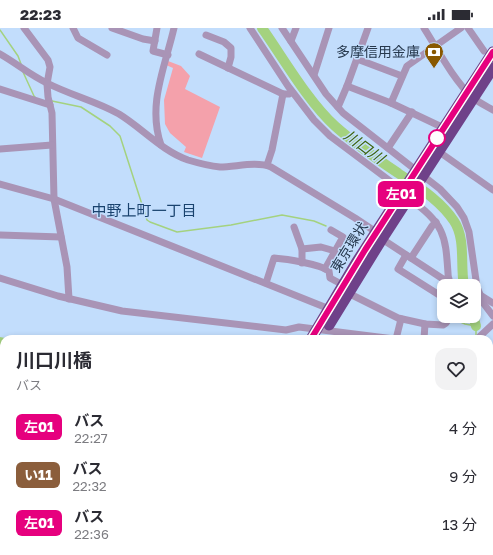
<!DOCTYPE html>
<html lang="ja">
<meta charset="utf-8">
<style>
body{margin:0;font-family:"Golos Text","Noto Sans JP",sans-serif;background:#f2f2f3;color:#2b2b33;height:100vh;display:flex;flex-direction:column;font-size:15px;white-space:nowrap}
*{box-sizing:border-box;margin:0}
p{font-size:13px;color:#7c7c81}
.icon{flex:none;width:22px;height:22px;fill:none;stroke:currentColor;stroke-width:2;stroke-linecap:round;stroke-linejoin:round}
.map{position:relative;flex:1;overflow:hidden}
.side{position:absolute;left:0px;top:307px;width:493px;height:220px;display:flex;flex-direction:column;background:#fff;border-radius:12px 12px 0 0;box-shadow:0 2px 6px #0003}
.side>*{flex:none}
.badge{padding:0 8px;border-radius:6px;font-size:14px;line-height:26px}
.fabs{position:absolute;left:437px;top:251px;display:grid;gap:8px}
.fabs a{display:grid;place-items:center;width:44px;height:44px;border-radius:8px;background:#fff;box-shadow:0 2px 6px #0003;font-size:20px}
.map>.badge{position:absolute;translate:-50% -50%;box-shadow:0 0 0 2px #fff}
.round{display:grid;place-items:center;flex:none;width:42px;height:42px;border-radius:12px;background:#f2f2f3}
.headline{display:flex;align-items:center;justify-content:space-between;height:68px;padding:0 16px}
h1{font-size:19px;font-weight:700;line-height:30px}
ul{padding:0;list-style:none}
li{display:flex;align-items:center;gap:12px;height:48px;padding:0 16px}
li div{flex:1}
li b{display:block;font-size:15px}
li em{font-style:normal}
li .badge{min-width:44px;font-weight:700;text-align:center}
.status{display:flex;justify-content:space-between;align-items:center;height:28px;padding:0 20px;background:#fff;direction:ltr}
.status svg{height:11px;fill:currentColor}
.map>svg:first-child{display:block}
</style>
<div class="status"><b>22:23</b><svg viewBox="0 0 49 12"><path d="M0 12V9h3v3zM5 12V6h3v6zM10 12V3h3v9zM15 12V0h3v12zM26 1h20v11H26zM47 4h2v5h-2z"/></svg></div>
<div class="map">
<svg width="493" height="527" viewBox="0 0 493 527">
<rect width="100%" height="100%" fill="#c2ddfc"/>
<!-- green -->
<path fill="#f4a1ab" d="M168 33 181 38 190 48 185 61 220 79 202 130 184 124 186 119 170 105 165 96 164 72 173 40 166 37Z"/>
<!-- water -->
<g fill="#a4d27f">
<path d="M0 309 10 311H4V337L0 336Z"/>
<path d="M489 352 493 353V387L489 386Z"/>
</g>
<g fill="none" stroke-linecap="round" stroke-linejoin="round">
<!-- stream -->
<g stroke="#a4d27f" stroke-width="1.5">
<path d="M0 2 18 28 21 36"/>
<path d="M23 44 34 68 35 69"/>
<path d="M52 73 81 79 110 98 120 108 147 192 150 194 177 204 231 197 282 187 314 193 326 198"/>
<path d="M456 292 465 296 476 298V308"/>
<path d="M489 323 493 328"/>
</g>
<!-- river -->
<g stroke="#a4d27f" stroke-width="10">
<path d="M262 0C284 31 307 72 335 98 354 115 377 131 398 145 418 159 440 172 454 193 466 211 460 237 464 258"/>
<path d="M473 288 476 298"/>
</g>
<!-- minor -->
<g stroke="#a994b6" stroke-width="7">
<path d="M24 0 48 32 50 39 47 56 48 69 52 85 54 171 67 239 69 271"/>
<path d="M73 0 78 10 107 27"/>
<path d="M112 0 143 11 155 13"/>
<path d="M157 0 153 23 168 27"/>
<path d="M250 0 288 58 314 92 330 108 390 153 401 166"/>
<path d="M282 0 326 66 343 85 440 161 457 179 464 190 469 204 477 259 484 276 493 288"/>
<path d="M424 0C438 22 453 51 472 69 478 74 486 78 493 82"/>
<path d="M468 0 484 23"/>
<path d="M206 7 224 14 231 20V29L228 40"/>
<path d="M291 13 296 0"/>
<path d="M0 26C16 35 30 47 47 55 70 67 96 73 119 86 142 100 162 123 188 132 198 135 209 138 220 139 236 139 256 133 271 139L355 190 376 204 382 211 443 251H449"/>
<path d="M199 26 283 66H289L292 64"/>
<path d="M357 31 402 48"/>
<path d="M314 47 329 0"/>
<path d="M347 58 368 0"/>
<path d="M0 61 50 77"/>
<path d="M391 75 407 38 461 0"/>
<path d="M338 79 347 58 391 75 444 100"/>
<path d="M161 117C147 77 165 39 174 0"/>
<path d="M388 120 412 84"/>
<path d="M0 121 52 117"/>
<path d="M438 123 493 162"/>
<path d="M267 137 272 122 283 66"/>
<path d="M0 156 54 171 332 282"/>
<path d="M408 170C450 198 445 213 449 258"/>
<path d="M294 199 302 221V235"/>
<path d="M0 207 61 209"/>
<path d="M302 221 321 219 335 223"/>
<path d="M406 227 398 241 444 270"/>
<path d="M411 230 432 198 436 194"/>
<path d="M325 241 343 209 331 202"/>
<path d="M0 250 58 268 122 283 286 302 299 299 394 311"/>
<path d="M266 255 274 230C286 231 320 236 329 243L330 250 343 257"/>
<path d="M346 265H348L398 290 425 296 443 297 446 295 451 288"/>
<path d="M480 267 493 275"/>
<path d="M396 311 401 291"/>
<path d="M424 311 425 296"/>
<path d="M477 311 493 296"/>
<path d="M0 423 4 425"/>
<path d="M489 430 493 431"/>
<path d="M0 464 4 465"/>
<path d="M0 519 4 521"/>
<path d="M10 523 20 527"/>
<path d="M462 523 467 527"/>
<path d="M90 527 92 523"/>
<path d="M430 527 432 523"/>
</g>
<!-- highway -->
<g stroke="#6f4189" stroke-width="11">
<path d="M329 297 382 211 493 40"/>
<path d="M311 311 356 235 493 24"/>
<path d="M174 527 177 523"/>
<path d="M183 527 186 523"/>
</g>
</g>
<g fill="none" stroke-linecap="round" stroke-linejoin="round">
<defs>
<path id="line" d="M311 311 365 222 493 24"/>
</defs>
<!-- line casing -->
<use href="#line" stroke="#fff" stroke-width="9"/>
<!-- line -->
<use href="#line" stroke="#e6007e" stroke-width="6"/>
</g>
<!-- icons -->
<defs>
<symbol id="bank-pin" viewBox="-11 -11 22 30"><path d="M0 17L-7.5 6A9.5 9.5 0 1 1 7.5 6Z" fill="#895800" stroke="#c2ddfc"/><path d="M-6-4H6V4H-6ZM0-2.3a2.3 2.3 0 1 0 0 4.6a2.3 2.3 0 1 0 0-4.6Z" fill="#fff"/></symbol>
</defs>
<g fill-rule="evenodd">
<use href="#bank-pin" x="423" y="13" width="22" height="30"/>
</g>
<!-- markers -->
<circle fill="#fff" stroke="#e6007e" stroke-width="2" cx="437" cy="110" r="8"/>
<g text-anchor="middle" stroke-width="3" stroke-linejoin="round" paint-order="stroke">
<!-- poi labels -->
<g font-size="14" fill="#26384d" stroke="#c2ddfc" text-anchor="end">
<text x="420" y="29">多摩信用金庫</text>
</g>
<!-- street labels -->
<g font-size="14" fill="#26384d" stroke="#c2ddfc">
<text transform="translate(349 219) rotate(-58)" y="5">東京環状</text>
</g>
<!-- water labels -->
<g font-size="15" font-style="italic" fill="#3c640b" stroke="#c2ddfc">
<text transform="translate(364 119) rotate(36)" y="5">川口川</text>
</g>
<!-- neighbourhood labels -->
<g font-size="15" fill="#1a436e" stroke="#c2ddfc">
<text x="144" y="188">中野上町一丁目</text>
</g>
</g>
</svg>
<div class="fabs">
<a><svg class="icon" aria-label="layers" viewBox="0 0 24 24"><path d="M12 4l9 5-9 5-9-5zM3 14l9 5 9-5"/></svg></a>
</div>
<b class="badge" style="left:401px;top:166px;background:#e6007e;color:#fff">左01</b>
<section class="side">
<div class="headline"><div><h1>川口川橋</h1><p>バス</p></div><a class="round"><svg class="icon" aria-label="heart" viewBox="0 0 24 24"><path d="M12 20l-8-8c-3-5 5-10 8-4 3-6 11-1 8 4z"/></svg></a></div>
<ul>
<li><span class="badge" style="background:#e6007e;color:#fff">左01</span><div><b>バス</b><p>22:27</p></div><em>4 分</em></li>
<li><span class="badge" style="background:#8b5e3c;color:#fff">い11</span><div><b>バス</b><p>22:32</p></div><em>9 分</em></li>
<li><span class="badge" style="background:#e6007e;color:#fff">左01</span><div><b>バス</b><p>22:36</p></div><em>13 分</em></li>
</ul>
</section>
</div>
